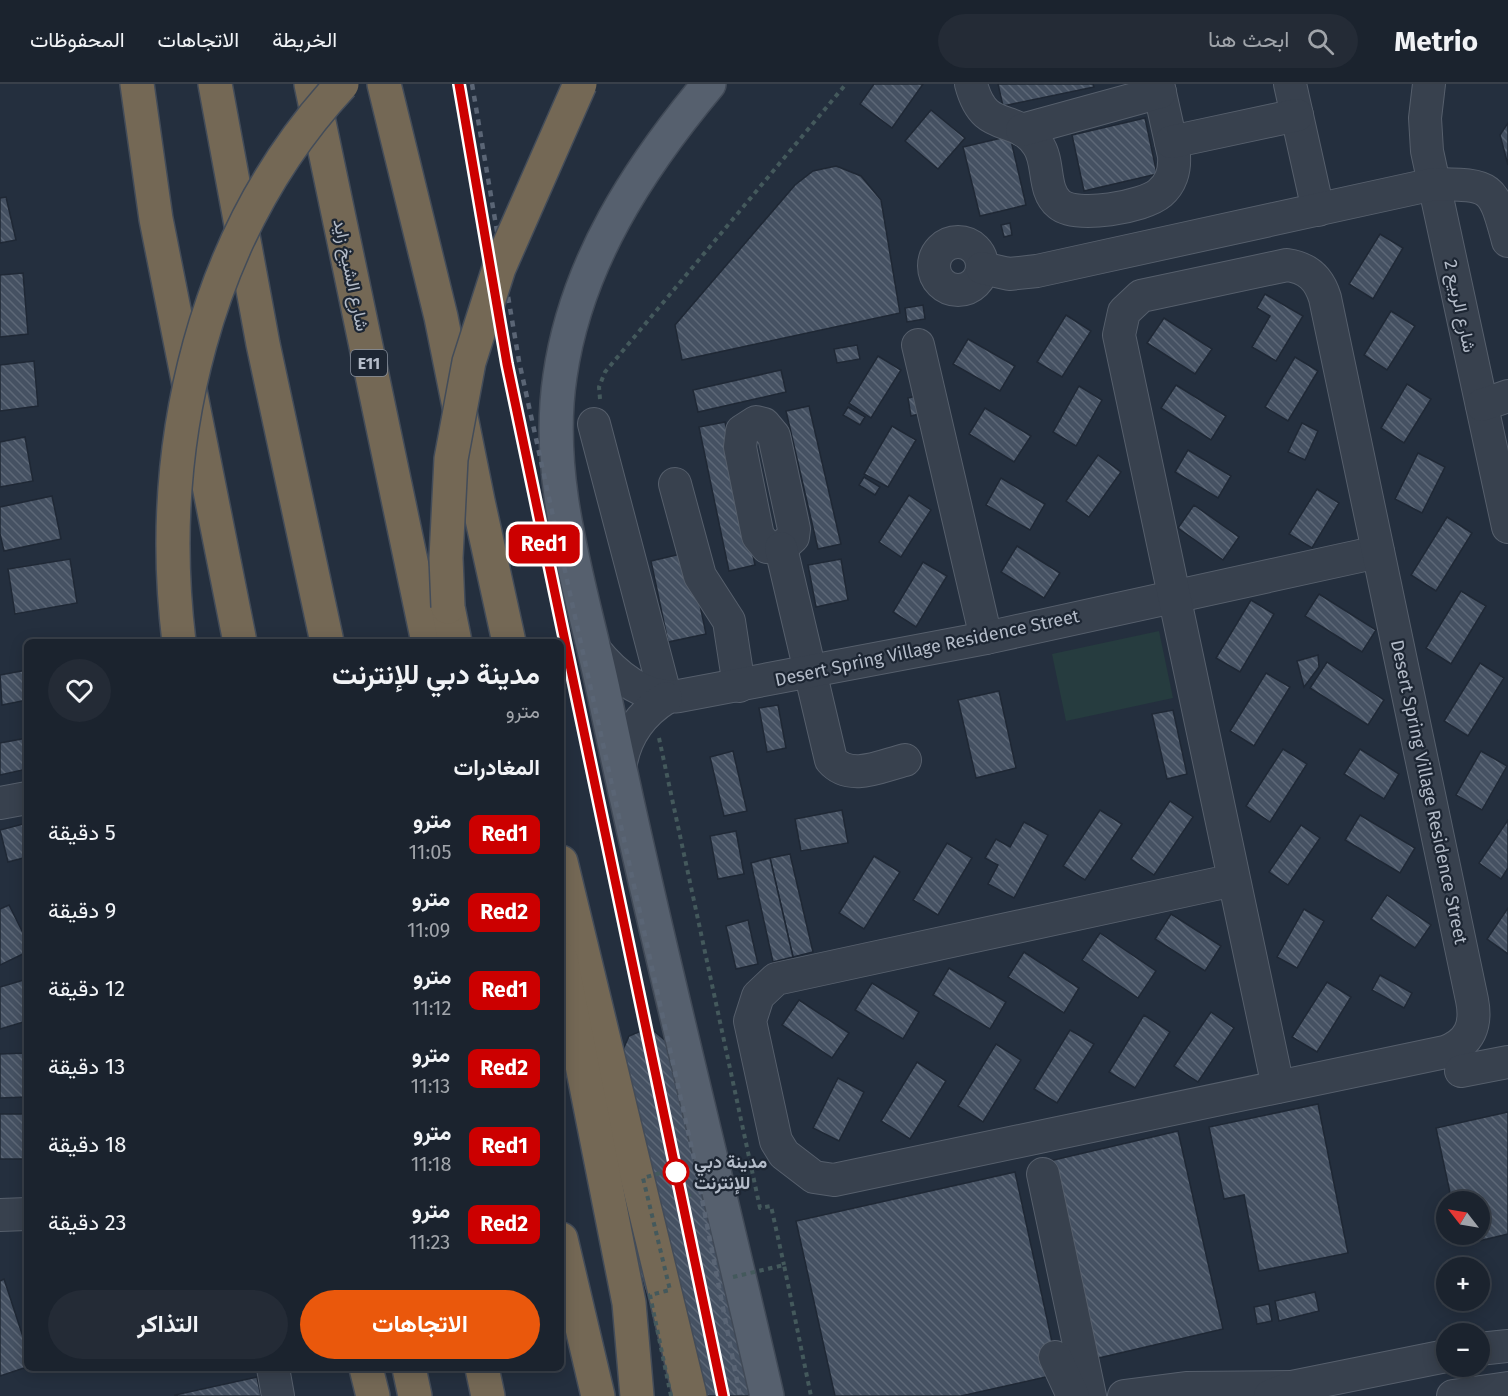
<!DOCTYPE html>
<html lang="ar">
<meta charset="utf-8">
<style>
body{margin:0;font-family:"Fira Sans",Vazirmatn,sans-serif;background:#242b36;color:#f1f3f6;direction:rtl;height:100vh;display:flex;flex-direction:column;font-size:22px;white-space:nowrap}
*{box-sizing:border-box;margin:0}
p{font-size:20px;color:#a0a4aa}
.icon{flex:none;width:33px;height:33px;fill:none;stroke:currentColor;stroke-width:2;stroke-linecap:round;stroke-linejoin:round}
.map{position:relative;flex:1;overflow:hidden;direction:ltr}
.sheet{position:absolute;left:24px;top:555px;width:540px;height:732px;display:flex;flex-direction:column;background:#1b232e;border-radius:9px;box-shadow:0 3px 15px #0003,0 0 0 2px #39404a;direction:rtl}
.sheet>*{flex:none}
.badge{padding:0 12px;border-radius:9px;font-size:21px;line-height:39px}
.needle{width:39px;rotate:301deg}
.controls{position:absolute;left:1436px;top:1107px;display:grid;gap:12px}
.controls a{display:grid;place-items:center;width:54px;height:54px;border-radius:50%;background:#1b232e;box-shadow:0 3px 15px #0003,0 0 0 2px #39404a;font-size:30px}
.map>.badge{position:absolute;translate:-50% -50%;box-shadow:0 0 0 3px #fff}
h2{padding:0 24px;font-size:22px;line-height:54px}
.round{display:grid;place-items:center;flex:none;width:63px;height:63px;border-radius:32px;background:#242b36}
.summary{display:flex;align-items:center;justify-content:space-between;height:102px;padding:0 24px}
h1{font-size:28px;font-weight:700;line-height:45px}
.cta{display:flex;gap:12px;margin-top:auto;padding:12px 24px}
.cta a{flex:1;height:69px;border-radius:36px;background:#ea580c;color:#fff;font-size:24px;font-weight:700;line-height:69px;text-align:center}
.cta a+a{background:#242b36;color:#f1f3f6}
ul{padding:0;list-style:none}
li{display:flex;align-items:center;gap:18px;height:78px;padding:0 24px}
li div{flex:1}
li b{display:block;font-size:22px}
li em{font-style:normal}
li .badge{min-width:66px;font-weight:700;text-align:center}
header{display:flex;align-items:center;gap:36px;box-sizing:border-box;height:84px;padding:0 30px;background:#1b232e;border-bottom:2px solid #39404a}
header strong{font-size:28px}
nav{display:flex;gap:33px;margin-inline-start:auto;font-size:21px}
.search{width:420px;height:54px;background:#242b36;display:flex;align-items:center;gap:15px;box-sizing:border-box;padding:0 21px;border-radius:33px;color:#a0a4aa;font-size:22px}
.map>svg:first-child{display:block}
</style>
<header>
<strong>Metrio</strong>
<div class="search"><svg class="icon" aria-label="search" viewBox="0 0 24 24"><circle cx="10" cy="10" r="6"/><path d="M15 15l6 6"/></svg>ابحث هنا</div>
<nav><a>الخريطة</a><a>الاتجاهات</a><a>المحفوظات</a></nav>
</header>
<div class="map">
<svg width="1508" height="1312" viewBox="0 0 1508 1312">
<defs>
<pattern id="building-back-hatch" width="6" height="6" patternUnits="userSpaceOnUse" patternTransform="scale(1.5)"><rect width="6" height="6" fill="#455162"/><path d="M-1 5l2 2M0 0l6 6M5-1l2 2" fill="none" stroke="#5d6877"/></pattern>
</defs>
<rect width="100%" height="100%" fill="#242f3e"/>
<!-- pitch -->
<path fill="#263c3f" d="M1159 547 1173 614 1066 637 1052 570Z"/>
<!-- building -->
<g fill="url(#building-back-hatch)" stroke="#1f2835" stroke-width="1.5">
<path d="M874 0H923L892 44 860 20Z"/>
<path d="M998 0H1093L1094 3 1003 22Z"/>
<path d="M931 26 965 54 938 85 905 57Z"/>
<path d="M1145 34 1157 90 1084 107 1072 51Z"/>
<path d="M1508 39V81L1500 51Z"/>
<path d="M1010 52 1026 121 980 132 963 63Z"/>
<path d="M836 82 861 92 881 116 900 229 682 276 675 241 795 101 813 87Z"/>
<path d="M6 113 16 156 0 159V114Z"/>
<path d="M1010 139 1012 151 1004 153 1001 141Z"/>
<path d="M1380 150 1403 164 1373 215 1349 200Z"/>
<path d="M23 189 28 250 0 253V191Z"/>
<path d="M1265 210 1303 232 1276 277 1252 263 1270 232 1257 224Z"/>
<path d="M923 221 925 235 907 238 905 224Z"/>
<path d="M1391 227 1415 242 1387 286 1364 271Z"/>
<path d="M1066 231 1091 247 1062 293 1037 278Z"/>
<path d="M1164 234 1212 265 1195 290 1147 259Z"/>
<path d="M968 255 1015 282 1000 307 953 280Z"/>
<path d="M857 261 860 275 837 279 834 265Z"/>
<path d="M878 272 901 286 871 334 849 319Z"/>
<path d="M1295 273 1318 287 1288 337 1265 323Z"/>
<path d="M34 277 38 322 0 327V281Z"/>
<path d="M781 286 786 308 698 328 693 306Z"/>
<path d="M1407 300 1431 315 1404 359 1381 344Z"/>
<path d="M1176 301 1226 332 1211 356 1161 324Z"/>
<path d="M1079 302 1102 316 1076 362 1053 348Z"/>
<path d="M920 311 923 329 911 332 908 314Z"/>
<path d="M809 322 841 460 818 465 786 327Z"/>
<path d="M848 323 865 333 860 341 843 331Z"/>
<path d="M985 324 1031 352 1014 378 969 350Z"/>
<path d="M725 338 755 481 729 487 699 343Z"/>
<path d="M1302 339 1318 347 1305 376 1288 368Z"/>
<path d="M892 342 916 356 888 403 864 390Z"/>
<path d="M25 353 33 397 0 403V358Z"/>
<path d="M1188 366 1231 392 1218 414 1175 388Z"/>
<path d="M1418 369 1445 383 1422 429 1395 415Z"/>
<path d="M1098 371 1121 388 1089 433 1066 417Z"/>
<path d="M864 393 880 403 875 411 859 401Z"/>
<path d="M1001 394 1045 420 1030 446 986 421Z"/>
<path d="M1317 405 1339 419 1312 464 1289 450Z"/>
<path d="M909 411 931 426 901 473 879 458Z"/>
<path d="M52 412 61 455 4 467 0 450V423Z"/>
<path d="M1194 421 1239 453 1223 476 1178 444Z"/>
<path d="M1447 433 1472 449 1436 507 1411 491Z"/>
<path d="M1017 462 1060 489 1044 514 1001 488Z"/>
<path d="M689 468 706 550 668 558 651 477Z"/>
<path d="M70 475 77 519 15 530 8 485Z"/>
<path d="M841 475 848 516 816 523 808 481Z"/>
<path d="M923 478 947 492 916 543 893 528Z"/>
<path d="M1461 507 1486 522 1451 580 1426 564Z"/>
<path d="M1319 510 1376 546 1362 568 1305 532Z"/>
<path d="M1251 516 1274 530 1240 588 1216 574Z"/>
<path d="M1318 571 1319 583 1304 603 1297 577Z"/>
<path d="M1327 578 1384 616 1368 641 1310 604Z"/>
<path d="M1480 579 1504 594 1468 652 1444 637Z"/>
<path d="M27 586V616L2 621 0 591Z"/>
<path d="M1266 589 1290 603 1254 662 1230 647Z"/>
<path d="M999 607 1016 684 976 694 958 616Z"/>
<path d="M778 621 786 664 767 668 759 624Z"/>
<path d="M1173 626 1187 690 1167 695 1152 630Z"/>
<path d="M27 654V685L0 691V659Z"/>
<path d="M1283 665 1307 680 1270 738 1246 722Z"/>
<path d="M1360 665 1399 690 1384 715 1344 690Z"/>
<path d="M733 667 747 727 724 732 710 673Z"/>
<path d="M1481 667 1507 682 1482 726 1456 711Z"/>
<path d="M1170 717 1193 733 1154 791 1131 775Z"/>
<path d="M842 726 848 759 801 767 795 735Z"/>
<path d="M1100 726 1122 740 1085 796 1063 782Z"/>
<path d="M1360 731 1415 764 1400 789 1345 756Z"/>
<path d="M1508 736V784L1501 795 1479 779Z"/>
<path d="M1024 738 1048 751 1014 814 988 800 998 781 985 774 996 755 1010 763Z"/>
<path d="M27 739V773L8 778 0 746Z"/>
<path d="M1301 741 1320 754 1288 801 1269 788Z"/>
<path d="M736 747 744 790 718 795 710 752Z"/>
<path d="M947 759 972 774 938 831 913 816Z"/>
<path d="M790 770 813 868 793 873 770 774Z"/>
<path d="M874 772 900 788 864 845 839 829Z"/>
<path d="M770 774 793 873 773 878 751 779Z"/>
<path d="M1387 811 1431 841 1415 864 1371 835Z"/>
<path d="M9 821 27 857V868L0 881V825Z"/>
<path d="M1508 824V870L1487 855Z"/>
<path d="M1304 825 1324 837 1297 884 1277 873Z"/>
<path d="M1171 830 1221 862 1205 887 1155 855Z"/>
<path d="M748 836 758 880 736 885 726 842Z"/>
<path d="M1100 849 1156 887 1138 914 1082 876Z"/>
<path d="M1024 868 1079 904 1064 929 1008 893Z"/>
<path d="M949 884 1006 918 990 945 933 911Z"/>
<path d="M1380 891 1412 909 1404 924 1372 906Z"/>
<path d="M27 895V937L0 945V903Z"/>
<path d="M1327 898 1351 913 1317 968 1292 953Z"/>
<path d="M872 899 919 928 903 955 855 926Z"/>
<path d="M799 916 849 949 832 974 782 941Z"/>
<path d="M1211 928 1234 944 1198 998 1174 982Z"/>
<path d="M1144 931 1170 948 1135 1004 1109 988Z"/>
<path d="M1070 946 1094 960 1057 1019 1034 1005Z"/>
<path d="M641 947H654L667 958 750 1305 749 1312H685L664 1264 645 1206 633 1166 622 1084V968L629 952Z"/>
<path d="M996 960 1021 976 983 1038 958 1022Z"/>
<path d="M27 969V1013L0 1014V970Z"/>
<path d="M917 978 946 997 910 1055 881 1037Z"/>
<path d="M838 994 864 1008 839 1057 813 1044Z"/>
<path d="M1318 1020 1348 1169 1259 1187 1244 1111 1224 1115 1209 1043Z"/>
<path d="M1508 1028V1150L1462 1161 1459 1150H1479V1118H1452L1436 1044Z"/>
<rect x="0" y="1030" width="27" height="45"/>
<path d="M1178 1047 1223 1245 1090 1276 1045 1078Z"/>
<path d="M1015 1088 1059 1290 961 1312H835L796 1137Z"/>
<path d="M4 1195 27 1265V1283L0 1292V1197Z"/>
<path d="M1315 1208 1319 1227 1279 1237 1275 1217Z"/>
<path d="M1269 1220 1272 1237 1257 1240 1254 1223Z"/>
<path d="M257 1293 261 1312H175V1311Z"/>
</g>
<g fill="none" stroke-linecap="round" stroke-linejoin="round">
<defs>
<g id="minor">
<path d="M971 0C985 53 1015 27 1038 61 1050 78 1042 106 1059 120 1076 135 1144 123 1160 109 1171 100 1175 86 1174 72L1158 0"/>
<path d="M1290 0 1318 126"/>
<path d="M1429 0 1425 34 1427 67 1508 443"/>
<path d="M1022 46 1160 8"/>
<path d="M1171 58 1297 31"/>
<circle cx="958" cy="182" r="24"/>
<path d="M982 184 1009 190 1037 187 1434 100C1492 101 1493 101 1508 157"/>
<path d="M918 261 986 554"/>
<path d="M1482 321 1508 312"/>
<path d="M756 338 764 340 774 352 794 445 793 453 781 464 767 463 758 452 740 363 742 347Z"/>
<path d="M594 340 666 614"/>
<path d="M675 400 700 492 729 537 739 602"/>
<path d="M781 464 831 676C850 698 881 682 905 676"/>
<path d="M594 565C615 591 644 616 679 612L986 554 1378 468"/>
<path d="M620 685C624 654 639 631 666 614"/>
<path d="M0 719 27 714"/>
<path d="M1234 796 776 895 758 912 750 937 776 1057 784 1070 814 1093 834 1096 1445 968C1470 959 1477 941 1472 916L1325 214C1319 194 1308 184 1287 181L1141 212 1124 228 1119 251 1278 1003"/>
<path d="M1461 987 1508 978"/>
<path d="M1043 1090 1090 1312"/>
<path d="M0 1131 27 1130"/>
<path d="M1479 1265 1508 1262"/>
<path d="M1055 1273 1073 1312"/>
<path d="M273 1284 278 1312"/>
<path d="M1124 1312 1186 1304 1292 1303"/>
<path d="M1270 1312 1292 1303 1446 1272"/>
<path d="M1453 1312 1508 1304"/>
</g>
<path id="major" d="M709 0C638 85 576 180 560 292 544 397 581 502 603 605 652 842 713 1076 767 1312"/>
<g id="highway">
<path d="M137 0 156 135 240 558"/>
<path d="M215 0 263 260 327 558"/>
<path d="M311 0 428 558"/>
<path d="M384 0 441 233 478 417 509 558"/>
<path d="M448 523 455 558"/>
<path d="M561 778 690 1312"/>
<path d="M561 875 629 1219 637 1312"/>
<path d="M561 1155 598 1312"/>
<path d="M366 1284 373 1312"/>
<path d="M409 1284 415 1312"/>
<path d="M482 1284 488 1312"/>
</g>
</defs>
<!-- minor casing -->
<use href="#minor" stroke="#565f6c" stroke-width="34"/>
<!-- major casing -->
<use href="#major" stroke="#414a57" stroke-width="36"/>
<!-- highway casing -->
<use href="#highway" stroke="#434c59" stroke-width="36"/>
<!-- path -->
<g stroke="#44595c" stroke-width="4" stroke-dasharray="4.5 4.5" stroke-linecap="butt">
<path d="M600 315 599 303 605 288 846 0"/>
<path d="M659 654 760 1124 771 1122 784 1181"/>
<path d="M675 1085 690 1113"/>
</g>
<!-- minor -->
<use href="#minor" stroke="#38414e" stroke-width="32"/>
<!-- major -->
<use href="#major" stroke="#56606e" stroke-width="33"/>
<!-- highway -->
<use href="#highway" stroke="#746855" stroke-width="33"/>
<!-- rail -->
<g stroke="#5a6575" stroke-width="4.5" stroke-dasharray="6 6" stroke-linecap="butt">
<path d="M459 0 507 280 723 1312"/>
<path d="M472 0 519 277 696 1084 740 1312"/>
</g>
<defs>
<g id="highway-bridge">
<path d="M448 523 446 474 451 375 469 278 499 184 580 0"/>
<path d="M179 558C155 361 204 148 342 0"/>
</g>
</defs>
<!-- highway-bridge casing -->
<use href="#highway-bridge" stroke="#434c59" stroke-width="36" stroke-linecap="butt"/>
<!-- path-bridge -->
<g stroke="#44595c" stroke-width="4" stroke-dasharray="4.5 4.5" stroke-linecap="butt">
<path d="M733 1193 784 1181 811 1312"/>
<path d="M671 1312 650 1211 670 1206 643 1094 675 1085"/>
</g>
<!-- highway-bridge -->
<use href="#highway-bridge" stroke="#746855" stroke-width="33"/>
</g>
<g fill="none" stroke-linecap="round" stroke-linejoin="round">
<defs>
<path id="line" d="M459 0 507 280 723 1312"/>
</defs>
<!-- line casing -->
<use href="#line" stroke="#fff" stroke-width="14"/>
<!-- line -->
<use href="#line" stroke="#c00" stroke-width="9"/>
</g>
<!-- markers -->
<circle fill="#fff" stroke="#c00" stroke-width="3" cx="676" cy="1088" r="12"/>
<g text-anchor="middle" stroke-width="4.5" stroke-linejoin="round" paint-order="stroke">
<!-- shield labels -->
<rect fill="#1d2633" stroke="#878f9c" stroke-width="1.5" x="351" y="266" width="36" height="26" rx="4.5"/>
<g font-size="16" font-weight="bold" fill="#b4bcc9">
<text x="369" y="285">E11</text>
</g>
<!-- street labels -->
<g font-size="18" fill="#b4bcc9" stroke="#1d2633">
<text transform="translate(351 191) rotate(78)" y="6">شارع الشيخ زايد</text>
<text transform="translate(1460 222) rotate(78)" y="6">شارع الربيع 2</text>
<text transform="translate(927 564) rotate(-12)" y="6">Desert Spring Village Residence Street</text>
<text transform="translate(1429 708) rotate(78)" y="6">Desert Spring Village Residence Street</text>
</g>
<!-- stop labels -->
<g font-size="18" font-weight="bold" fill="#b4bcc9" stroke="#1d2633" text-anchor="start">
<text x="694" y="1084">مدينة دبي<tspan x="694" dy="21">للإنترنت</tspan></text>
</g>
</g>
</svg>
<div class="controls">
<a><svg class="needle" viewBox="-14 -14 28 28"><path d="M0-13l5 13h-10z" fill="#e53935"/><path d="M0 13l5-13h-10z" fill="#a0a4aa"/></svg></a>
<a>+</a>
<a>−</a>
</div>
<b class="badge" style="left:544px;top:460px;background:#c00;color:#fff">Red1</b>
<section class="sheet">
<div class="summary"><div><h1>مدينة دبي للإنترنت</h1><p>مترو</p></div><a class="round"><svg class="icon" aria-label="heart" viewBox="0 0 24 24"><path d="M12 20l-8-8c-3-5 5-10 8-4 3-6 11-1 8 4z"/></svg></a></div>
<h2>المغادرات</h2>
<ul>
<li><span class="badge" style="background:#c00;color:#fff">Red1</span><div><b>مترو</b><p>11:05</p></div><em>5 دقيقة</em></li>
<li><span class="badge" style="background:#c00;color:#fff">Red2</span><div><b>مترو</b><p>11:09</p></div><em>9 دقيقة</em></li>
<li><span class="badge" style="background:#c00;color:#fff">Red1</span><div><b>مترو</b><p>11:12</p></div><em>12 دقيقة</em></li>
<li><span class="badge" style="background:#c00;color:#fff">Red2</span><div><b>مترو</b><p>11:13</p></div><em>13 دقيقة</em></li>
<li><span class="badge" style="background:#c00;color:#fff">Red1</span><div><b>مترو</b><p>11:18</p></div><em>18 دقيقة</em></li>
<li><span class="badge" style="background:#c00;color:#fff">Red2</span><div><b>مترو</b><p>11:23</p></div><em>23 دقيقة</em></li>
</ul>
<div class="cta"><a>الاتجاهات</a><a>التذاكر</a></div>
</section>
</div>
